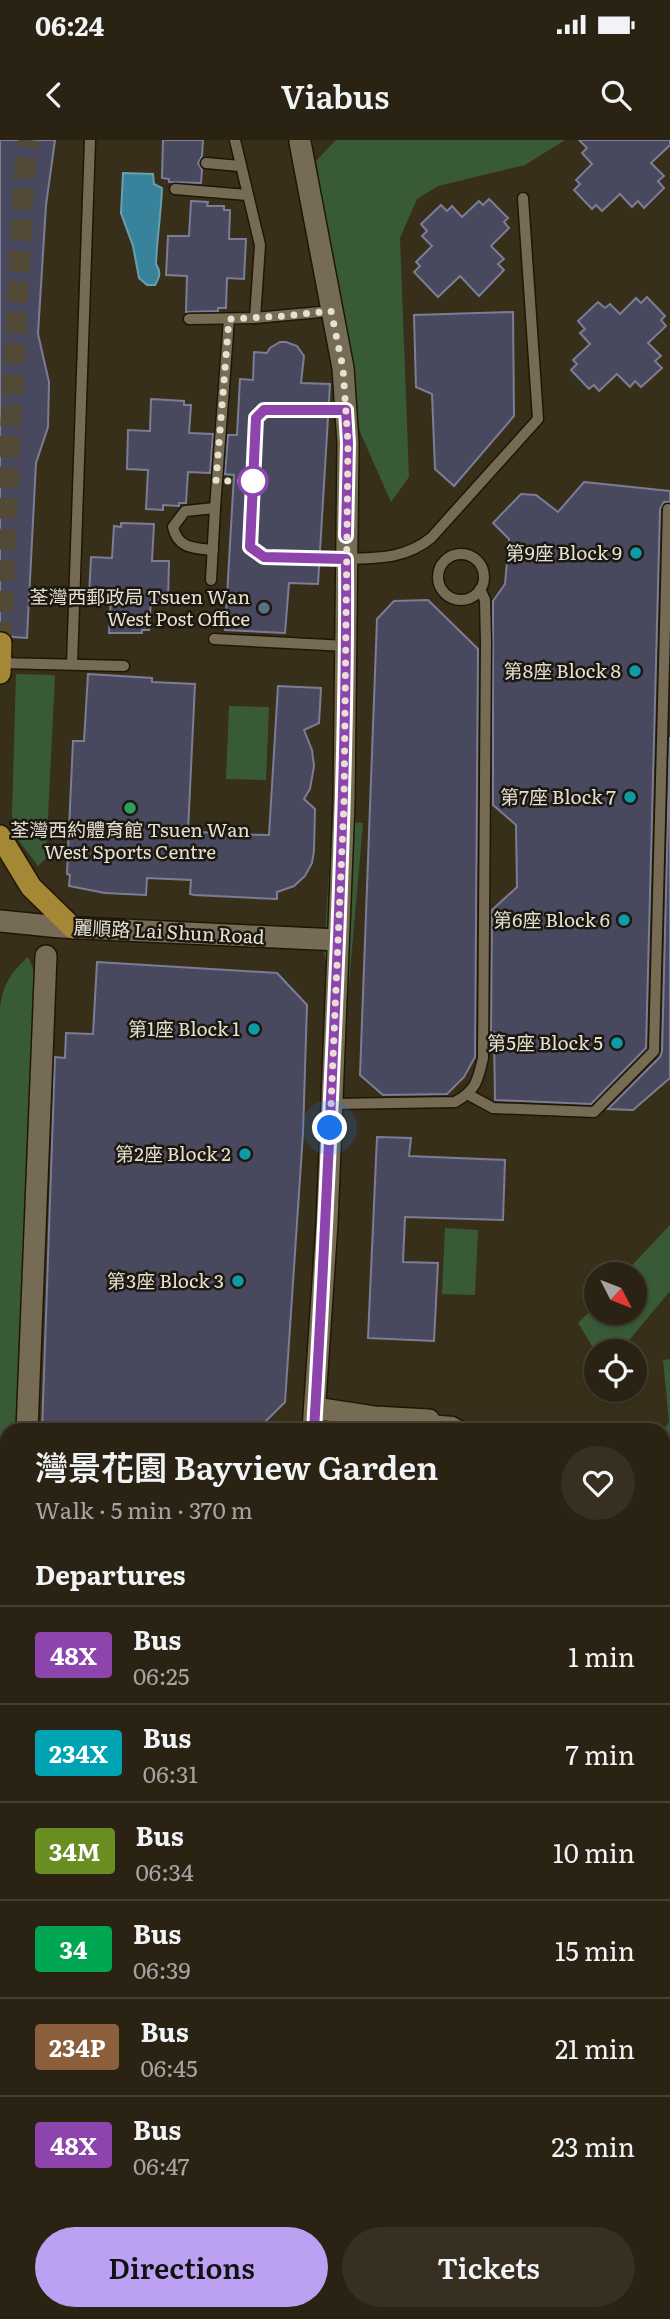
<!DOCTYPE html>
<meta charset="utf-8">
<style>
body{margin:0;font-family:Literata,"Noto Sans TC",serif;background:#362f22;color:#f1f3f6;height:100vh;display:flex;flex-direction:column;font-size:26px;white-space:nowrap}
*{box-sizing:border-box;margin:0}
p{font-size:23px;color:#a5a4a0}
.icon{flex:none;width:38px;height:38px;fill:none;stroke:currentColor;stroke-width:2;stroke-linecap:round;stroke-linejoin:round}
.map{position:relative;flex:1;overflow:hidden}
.sheet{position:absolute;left:0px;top:1283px;width:670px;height:898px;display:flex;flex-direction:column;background:#2a2314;border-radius:21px 21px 0 0;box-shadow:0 2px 5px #0004,0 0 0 2px #464034}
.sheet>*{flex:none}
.badge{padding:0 14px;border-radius:5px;font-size:24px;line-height:46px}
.needle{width:46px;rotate:132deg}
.fabs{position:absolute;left:584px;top:1122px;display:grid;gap:14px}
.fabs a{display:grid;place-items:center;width:63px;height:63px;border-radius:50%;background:#2a2314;box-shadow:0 2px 5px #0004,0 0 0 2px #464034;font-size:35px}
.you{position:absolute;width:35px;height:35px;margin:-18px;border:5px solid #fff;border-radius:50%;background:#1a73e8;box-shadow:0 0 0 10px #1a73e833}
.map>.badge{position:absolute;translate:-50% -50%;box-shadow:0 0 0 4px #fff}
h2{padding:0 35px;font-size:26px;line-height:63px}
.round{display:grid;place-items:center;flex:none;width:74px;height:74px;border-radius:37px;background:#362f22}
.summary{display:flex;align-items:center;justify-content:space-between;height:119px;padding:0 35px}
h1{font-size:33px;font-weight:600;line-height:52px}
.primary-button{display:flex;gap:14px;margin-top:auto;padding:14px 35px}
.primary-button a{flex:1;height:80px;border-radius:42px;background:#bca0f2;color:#111;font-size:28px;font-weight:600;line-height:80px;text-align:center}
.primary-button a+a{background:#362f22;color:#f1f3f6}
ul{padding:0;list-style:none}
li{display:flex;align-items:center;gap:21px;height:98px;padding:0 35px;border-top:2px solid #464034}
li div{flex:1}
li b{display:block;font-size:26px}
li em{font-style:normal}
li .badge{min-width:77px;font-weight:700;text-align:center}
.status{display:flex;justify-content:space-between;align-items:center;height:49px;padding:0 35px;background:#2a2314;direction:ltr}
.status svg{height:19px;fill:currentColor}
header{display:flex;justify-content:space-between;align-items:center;height:91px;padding:0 35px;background:#2a2314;font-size:32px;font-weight:600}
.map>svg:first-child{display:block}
</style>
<div class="status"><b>06:24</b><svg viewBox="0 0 49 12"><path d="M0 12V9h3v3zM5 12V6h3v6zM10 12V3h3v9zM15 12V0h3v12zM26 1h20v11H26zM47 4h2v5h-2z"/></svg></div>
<header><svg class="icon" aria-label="back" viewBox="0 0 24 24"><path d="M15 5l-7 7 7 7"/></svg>Viabus<svg class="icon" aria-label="search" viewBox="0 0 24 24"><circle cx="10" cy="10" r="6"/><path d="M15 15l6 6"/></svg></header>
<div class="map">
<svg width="670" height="2179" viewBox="0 0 670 2179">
<rect width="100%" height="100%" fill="#382f1b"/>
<!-- green -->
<g fill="#395a36">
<path d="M336 0H565L525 25 438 46 417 59 400 98 409 337 391 362 360 292 316 21Z"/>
<path d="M16 534 55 535 46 718 38 726 19 701 12 675Z"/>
<path d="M229 566 269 567 266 640 226 639Z"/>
<path d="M332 680 363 683 348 855 330 842 324 813Z"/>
<path d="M28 817 37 837 19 1290H7L6 1558 0 1554V871C1 847 11 832 28 817Z"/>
<path d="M670 1085V1151L620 1211H597V1214L578 1183 597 1164V1172H635V1134H624Z"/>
<path d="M445 1088 478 1090 475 1155 442 1154Z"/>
<path d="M670 1219V1349L663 1347V1291L669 1282 663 1220Z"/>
<path d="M670 1981V2179H591L592 2174H663V1999Z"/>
</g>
<!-- water -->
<path fill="#36839b" stroke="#6a9fac" stroke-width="2" d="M123 33 153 34 154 44 162 48C161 74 157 98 156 124 161 132 160 137 155 145H147L139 138 133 106 121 73Z"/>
<!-- building -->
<g fill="#48495f" stroke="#7c7d95" stroke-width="2">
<path d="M0 0H55L46 65 38 194 49 242 48 287 36 323 27 498 13 497 7 492 0 490Z"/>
<path d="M163 0H203L202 16 198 23 202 30 201 43 169 42V39L162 38Z"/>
<path d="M579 0H670V5L651 23 664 36 658 41 664 48 644 68 638 61 632 67 620 54 602 71 596 65 592 69 574 50 580 44 576 40 592 24 582 13 587 8Z"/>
<path d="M489 59 508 78 504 82 509 88 491 106 504 119 498 124 504 130 479 156 460 136 438 157 414 132 420 126 416 122 432 106 422 96 427 91 421 84 441 65 447 71 452 66 462 77 479 61 483 65Z"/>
<path d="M191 61 208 62 207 66H224V70H230L229 99H246L244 139 227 138 226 168H218V171L186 172 187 136 166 135 168 96H189Z"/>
<path d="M647 157 665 176 661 180 666 186 648 203 661 216 655 221 662 228 641 247 635 241 630 247 617 234 599 251 594 245 589 249 571 230 577 224 573 220 590 204 580 193 585 189 578 181 598 162 605 168 610 164 620 174 636 158 641 163Z"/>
<path d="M513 172 514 276 454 346 435 329 432 254 416 247 414 175Z"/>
<path d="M280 202H286L297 206 304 216 301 243 330 244 318 444 289 443 285 493 225 490 234 335 225 334 228 295H237L240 239 253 240 254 212 267 213 270 208Z"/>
<path d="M151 259 184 261V265H191L189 293 213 294 210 333 188 332 186 363H179V366L163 365V370L146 369 148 330 127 329 128 290 150 291Z"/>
<path d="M584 342 670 351V362H664L660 369 646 908 591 964 495 960 494 893 491 897 492 770 517 747 516 685 493 665V461L505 444 509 399 493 383 521 354 536 355 558 372Z"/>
<path d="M121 383 154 384 152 421H169L168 460H151L149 490H142V493H109L111 457 89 456 91 417 112 418 114 386 121 387Z"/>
<path d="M428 460 478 509 475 917 464 937 447 954 383 955 360 935 377 479 394 461Z"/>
<path d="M88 534 152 538V542L195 544 188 691 228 694 269 695 278 546 321 548 319 583 304 590 312 610 314 626 310 649 304 659 315 669 314 711 312 723 305 736 294 746 277 752V759L194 755 190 754 191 740 147 738 146 755 105 753 69 746 70 735 67 734 73 601H84Z"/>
<path d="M670 597V938L633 970 608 969 660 917 662 911Z"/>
<path d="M97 822 277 833 307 865 303 993 285 1262 257 1290H42L55 917 65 918 66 893 93 894Z"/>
<path d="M377 997 411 998 409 1016 505 1020 503 1080 405 1077 403 1122 438 1123 434 1201 368 1198Z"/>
</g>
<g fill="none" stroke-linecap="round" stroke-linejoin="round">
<!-- primary-tunnel -->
<path stroke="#524a37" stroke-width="21" stroke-dasharray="21 10" stroke-linecap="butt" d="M1 503 13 239 24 38 29 0"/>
<defs>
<g id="lane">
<path d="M235 0 260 105 255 178"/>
<path d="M206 23 240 26"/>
<path d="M175 49 247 55"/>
<path d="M189 179 255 178 331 171"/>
<path d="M213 410C194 408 178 409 173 387L185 371 215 368"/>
<circle cx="461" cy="437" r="23"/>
<path d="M346 419C378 418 405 419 431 398L538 279 523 58"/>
<path d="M211 440 215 368 229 179"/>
<path d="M214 499 346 506"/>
<path d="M0 523 124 526"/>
<path d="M72 524 90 0"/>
<path d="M469 955 493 968 594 972 654 911 668 369"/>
<path d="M331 964 455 962C476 951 478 940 483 918L486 502 485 460 480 449"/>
<path d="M429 1280 453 1282 467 1290"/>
</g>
<g id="street">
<path d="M315 1268 374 1277 429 1280"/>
<path d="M27 1290 46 816"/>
</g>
<g id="secondary">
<path d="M300 2 343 228 348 303 344 662 327 1083 313 1290"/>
<path d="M0 781 60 787 338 800"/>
<path d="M254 2179 255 2174"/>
</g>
<g id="primary">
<path d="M0 533 1 503"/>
<path d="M0 696 31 747 73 788"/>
<path d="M0 1570 7 1574"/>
</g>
<g id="highway">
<path d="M663 1737 670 1719"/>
<path d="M663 1874 670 1861"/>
<path d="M663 1948 670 1926"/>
<path d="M378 2179 383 2174"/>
<path d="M453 2179 457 2174"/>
<path d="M490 2179 493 2174"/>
<path d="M562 2179 565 2174"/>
</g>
</defs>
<!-- lane casing -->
<use href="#lane" stroke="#1f1704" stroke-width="13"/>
<!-- street casing -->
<use href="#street" stroke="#1f1704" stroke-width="24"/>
<!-- secondary casing -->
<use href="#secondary" stroke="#1f1704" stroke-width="24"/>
<!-- primary casing -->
<use href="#primary" stroke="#1f1704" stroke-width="24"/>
<!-- highway casing -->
<use href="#highway" stroke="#1f1704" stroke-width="24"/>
<!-- lane -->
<use href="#lane" stroke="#766c55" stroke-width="10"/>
<!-- street -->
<use href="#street" stroke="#766c55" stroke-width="21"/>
<!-- secondary -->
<use href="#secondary" stroke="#766c55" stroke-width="21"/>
<!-- primary -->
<use href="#primary" stroke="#a48835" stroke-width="21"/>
<!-- highway -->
<use href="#highway" stroke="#c29a20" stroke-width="21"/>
</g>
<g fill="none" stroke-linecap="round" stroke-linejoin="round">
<defs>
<path id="line" d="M314 1290C324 1126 331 963 338 799 343 672 347 546 346 419L264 417 250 407 256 278 264 270H346L348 303 346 396"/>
</defs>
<!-- line casing -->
<use href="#line" stroke="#fff" stroke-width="16"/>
<!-- line -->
<use href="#line" stroke="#8e44ad" stroke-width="10"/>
<!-- walk -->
<path stroke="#e5e0d3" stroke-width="7" stroke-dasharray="0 12.6" d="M253 341H216L229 179 284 176 331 171 343 228 348 303 344 662 330 988"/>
</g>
<!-- markers -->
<circle fill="#fff" stroke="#8e44ad" stroke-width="3.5" cx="253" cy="341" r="14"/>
<g fill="#0f9aa8" stroke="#1c180f" stroke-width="2.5">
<circle cx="636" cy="413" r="7"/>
<circle cx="635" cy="531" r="7"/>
<circle cx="630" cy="657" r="7"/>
<circle cx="624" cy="780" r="7"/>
<circle cx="254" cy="889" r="7"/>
<circle cx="617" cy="903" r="7"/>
<circle cx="245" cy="1014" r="7"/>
<circle cx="238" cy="1141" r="7"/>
</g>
<circle fill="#5c6f8a" stroke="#1c180f" stroke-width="2.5" cx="264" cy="468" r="7"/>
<circle fill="#2e9e5b" stroke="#1c180f" stroke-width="2.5" cx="130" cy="668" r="7"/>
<g text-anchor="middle" stroke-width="5" stroke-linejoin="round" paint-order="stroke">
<!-- poi labels -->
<g font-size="19" fill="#e5e0d3" stroke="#1c180f" text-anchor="end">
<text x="622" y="420">第9座 Block 9</text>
<text x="250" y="464">荃灣西郵政局 Tsuen Wan<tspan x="250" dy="22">West Post Office</tspan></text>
<text x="621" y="538">第8座 Block 8</text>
<text x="616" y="664">第7座 Block 7</text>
<text x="130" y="697" text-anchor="middle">荃灣西約體育館 Tsuen Wan<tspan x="130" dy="22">West Sports Centre</tspan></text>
<text x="610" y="787">第6座 Block 6</text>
<text x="240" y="896">第1座 Block 1</text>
<text x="603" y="910">第5座 Block 5</text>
<text x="231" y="1021">第2座 Block 2</text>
<text x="224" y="1148">第3座 Block 3</text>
</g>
<!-- street labels -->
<g font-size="19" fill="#e5e0d3" stroke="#1c180f">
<text transform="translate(169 792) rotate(3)" y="7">麗順路 Lai Shun Road</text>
</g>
</g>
</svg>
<div class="fabs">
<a><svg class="needle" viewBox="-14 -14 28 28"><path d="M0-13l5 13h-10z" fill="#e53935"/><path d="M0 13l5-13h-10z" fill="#a5a4a0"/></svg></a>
<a><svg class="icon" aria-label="locate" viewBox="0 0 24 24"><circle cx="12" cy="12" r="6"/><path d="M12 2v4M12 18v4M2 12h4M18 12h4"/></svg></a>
</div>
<div class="you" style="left:330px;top:988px"></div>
<section class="sheet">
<div class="summary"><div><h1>灣景花園 Bayview Garden</h1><p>Walk · 5 min · 370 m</p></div><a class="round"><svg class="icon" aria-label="heart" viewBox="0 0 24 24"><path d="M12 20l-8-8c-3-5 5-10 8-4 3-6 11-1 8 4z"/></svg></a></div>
<h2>Departures</h2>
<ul>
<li><span class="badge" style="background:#8e44ad;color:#fff">48X</span><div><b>Bus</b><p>06:25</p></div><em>1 min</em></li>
<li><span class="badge" style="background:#00a3b4;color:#fff">234X</span><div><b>Bus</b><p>06:31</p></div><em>7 min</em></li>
<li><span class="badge" style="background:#6b8e23;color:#fff">34M</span><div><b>Bus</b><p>06:34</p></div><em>10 min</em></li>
<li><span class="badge" style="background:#00a651;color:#fff">34</span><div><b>Bus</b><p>06:39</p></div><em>15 min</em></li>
<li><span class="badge" style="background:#8b5e3c;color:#fff">234P</span><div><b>Bus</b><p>06:45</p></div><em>21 min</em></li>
<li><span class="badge" style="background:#8e44ad;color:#fff">48X</span><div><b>Bus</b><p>06:47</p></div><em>23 min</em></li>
</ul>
<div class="primary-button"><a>Directions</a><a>Tickets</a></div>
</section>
</div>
